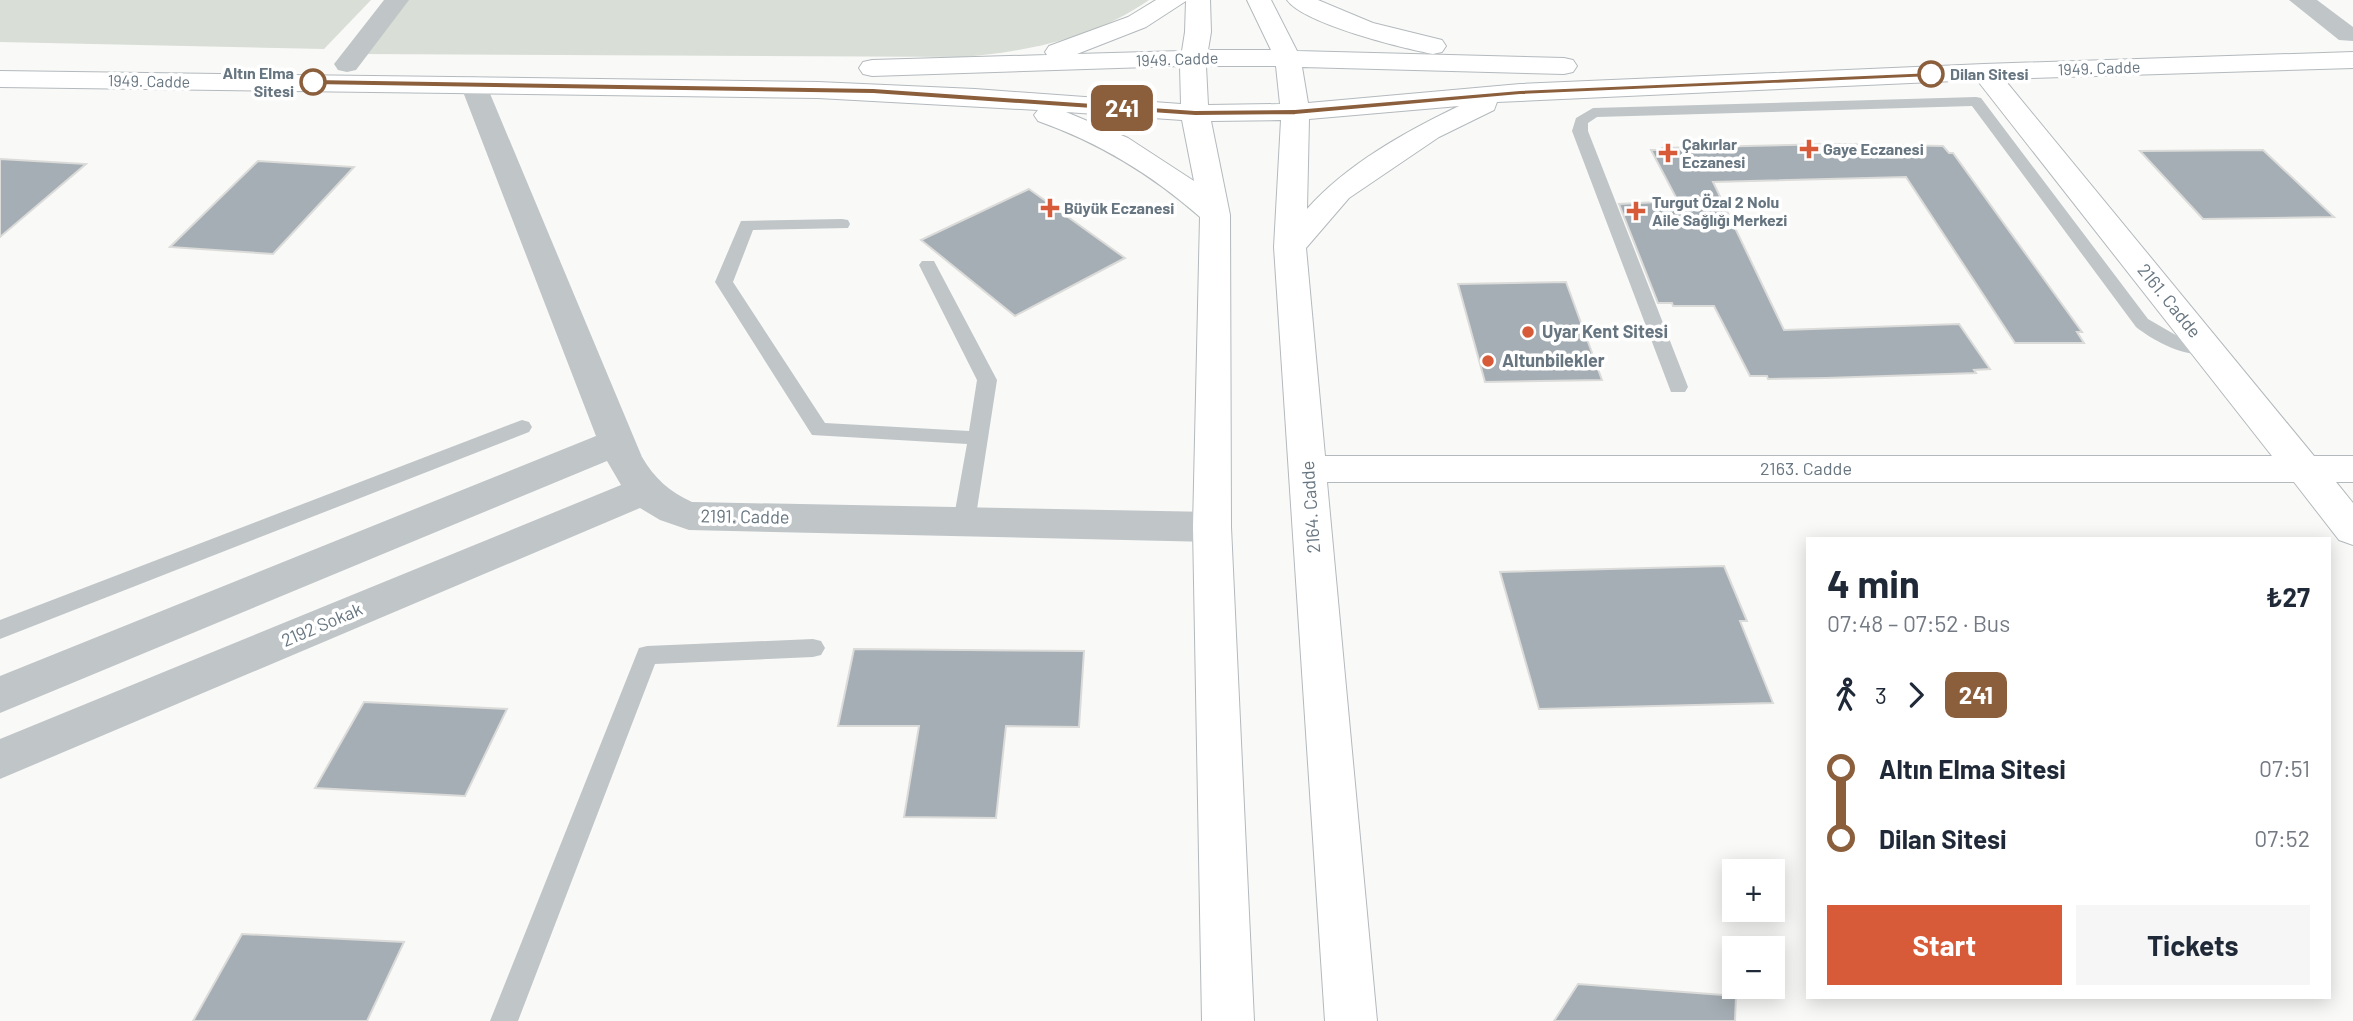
<!DOCTYPE html>
<meta charset="utf-8">
<style>
body{margin:0;font-family:Barlow,sans-serif;background:#f6f6f7;color:#1f2937;height:100vh;display:flex;flex-direction:column;font-size:26px;white-space:nowrap}
*{box-sizing:border-box;margin:0}
p{font-size:23px;color:#747a83}
.icon{flex:none;width:38px;height:38px;fill:none;stroke:currentColor;stroke-width:2;stroke-linecap:round;stroke-linejoin:round}
.map{position:relative;flex:1;overflow:hidden}
.panel{position:absolute;left:1806px;top:537px;width:525px;height:462px;display:flex;flex-direction:column;background:#fff;border-radius:0px;box-shadow:0 4px 18px #0003}
.panel>*{flex:none}
.badge{padding:0 14px;border-radius:10px;font-size:24px;line-height:46px}
.controls{position:absolute;left:1722px;top:859px;display:grid;gap:14px}
.controls a{display:grid;place-items:center;width:63px;height:63px;border-radius:0px;background:#fff;box-shadow:0 4px 18px #0003;font-size:35px}
.map>.badge{position:absolute;translate:-50% -50%;box-shadow:0 0 0 4px #fff}
.legs{display:flex;align-items:center;gap:10px;height:77px;padding:0 21px;font-size:23px}
.legs p{margin-inline-start:auto}
.overview{display:flex;align-items:center;justify-content:space-between;height:119px;padding:0 21px}
h1{font-size:38px;font-weight:700;line-height:52px}
.cta{display:flex;gap:14px;margin-top:auto;padding:14px 21px}
.cta a{flex:1;height:80px;border-radius:0px;background:#d85b39;color:#fff;font-size:28px;font-weight:700;line-height:80px;text-align:center}
.cta a+a{background:#f6f6f7;color:#1f2937}
ul{padding:0 21px;list-style:none}
li{display:flex;align-items:center;gap:24px;height:70px;font-size:26px}
li i{display:grid;place-items:center;width:10px;height:100%;margin:0 9px;background:currentColor}
li i::after{content:'';width:18px;height:18px;margin:-9px;border:5px solid;border-radius:50%;background:#fff}
li p{margin-inline-start:auto}
li:first-child i{background:linear-gradient(#0000 50%,currentColor 0)}
li:last-child i{background:linear-gradient(currentColor 50%,#0000 0)}
.map>svg:first-child{display:block}
</style>
<div class="map">
<svg width="2353" height="1021" viewBox="0 0 2353 1021">
<rect width="100%" height="100%" fill="#f9f9f7"/>
<!-- green -->
<g fill="#d9ded7">
<path d="M0 0H371L324 49 0 42Z"/>
<path d="M404 0H1149C1095 38 1029 51 965 57L359 54Z"/>
</g>
<!-- building -->
<g fill="#a5aeb4" stroke="#dbdbd9" stroke-width="2">
<path d="M1834 144 1943 146 1949 153H1953L2082 332H2077L2084 343H2015L1906 177 1713 182 1784 330 1959 324 1990 369 1974 370 1976 373 1826 378 1768 379 1767 376H1750L1714 306H1673L1672 303H1658L1619 204 1678 201 1651 150H1665L1663 148Z"/>
<path d="M2263 150 2334 217 2203 219 2140 151Z"/>
<path d="M0 159 86 164 0 237Z"/>
<path d="M258 161 354 167 273 254 170 247Z"/>
<path d="M1029 189 1125 258 1015 316 921 240Z"/>
<path d="M1566 282 1602 380 1485 382 1458 284Z"/>
<path d="M1724 566 1747 621H1740L1773 703 1539 709 1500 572Z"/>
<path d="M854 649 1084 651 1079 727 1006 726 996 818 904 817 919 726H838Z"/>
<path d="M364 702 507 709 465 796 315 788Z"/>
<path d="M242 934 404 942 367 1021H193Z"/>
<path d="M1578 984 1736 996 1735 1021H1554Z"/>
</g>
<g fill="none" stroke-linecap="round" stroke-linejoin="round">
<defs>
<g id="secondary">
<path d="M1156 0H1210L1211 32 1208 50H1271L1247 0H1271L1297 51 1564 58 1573 60 1577 66 1573 72 1564 74 1302 67 1308 103 1520 84 1984 64 2353 52V68L2004 79 2314 456H2353V482H2336L2353 503V545L2339 540 2294 482H1327L1377 1021H1325L1274 247 1281 120 1211 121 1230 215 1231 527 1254 1021H1202L1193 527 1200 217C1151 174 1100 143 1038 121L1034 115 1038 110 818 98 0 87V71L818 82 975 89 1181 104 1180 66 872 76 863 74 859 68 863 62 872 60 1047 55 1045 52 1049 46 1128 17ZM1186 1 1185 32 1182 51 1077 54 1146 27ZM1206 66H1276L1280 104 1208 105ZM1977 80 2272 456H1325L1306 248 1349 198 1439 137 1494 110 1497 102ZM1459 106C1405 132 1347 164 1307 209L1309 119ZM1066 112 1182 120 1194 181 1128 138Z"/>
<path d="M1287 0H1318L1373 23 1442 40 1446 46 1442 52 1433 54C1402 48 1304 24 1287 0Z"/>
</g>
</defs>
<!-- secondary casing -->
<use href="#secondary" stroke="#b3b9bd" stroke-width="2"/>
<!-- lane -->
<g fill="#c0c5c8" fill-rule="evenodd">
<path d="M1976 97 1981 98 2148 319 2179 337 2214 345 2216 349 2214 353C2189 360 2155 342 2136 327L1972 106 1597 117 1588 123V131L1688 387 1685 392H1671L1572 131 1576 118 1593 108Z"/>
<path d="M842 219 848 220 850 224 848 228 753 230 733 282 825 423 969 431 977 380 919 265 922 261H934L997 380 975 522 971 528 964 530 957 528 953 522 967 444 812 435 715 282 741 221Z"/>
<path d="M522 420 529 422 532 427 529 432 0 639V620Z"/>
<path d="M813 639 821 641 825 648 821 655 813 657 655 664 518 1021H490L639 648 647 646Z"/>
</g>
<!-- street -->
<g fill="#c0c5c8" fill-rule="evenodd">
<path d="M384 0H409L356 70 347 72 338 70 334 64Z"/>
<path d="M2289 0H2317L2353 27V41L2339 40Z"/>
<path d="M473 76 483 78 486 84 642 457C654 478 670 492 692 502L1212 512 1226 517 1231 527 1226 537 1212 542 689 530 660 520 640 508 0 779V739L621 485 607 461 0 713V676L596 436 460 84 463 78Z"/>
</g>
<!-- secondary -->
<use href="#secondary" fill="#fff" fill-rule="evenodd"/>
</g>
<!-- line-1 -->
<path fill="#8b5e3c" stroke="#fff" stroke-width="2" d="M1934 72V76L1931 77 1520 95 1295 115 1195 116 873 94 313 85 308 82 313 79 873 88 1195 110 1295 109 1520 90Z"/>
<!-- markers -->
<g fill="#fff" stroke="#8b5e3c" stroke-width="3.5">
<circle cx="1931" cy="74" r="12"/>
<circle cx="313" cy="82" r="12"/>
</g>
<g fill="#d85b39" stroke="#fff" stroke-width="2.5">
<path d="M1805.5 138.5h7v7h7v7h-7v7h-7v-7h-7v-7h7z"/>
<path d="M1664.5 142.5h7v7h7v7h-7v7h-7v-7h-7v-7h7z"/>
<path d="M1046.5 197.5h7v7h7v7h-7v7h-7v-7h-7v-7h7z"/>
<path d="M1632.5 200.5h7v7h7v7h-7v7h-7v-7h-7v-7h7z"/>
<circle cx="1528" cy="332" r="7"/>
<circle cx="1488" cy="361" r="7"/>
</g>
<g text-anchor="middle" stroke-width="7" stroke-linejoin="round" paint-order="stroke">
<!-- far-street labels -->
<g font-size="16" fill="#667580" stroke="#fff">
<text transform="translate(1177 59) rotate(-2)" y="6">1949. Cadde</text>
<text transform="translate(2099 68) rotate(-2)" y="6">1949. Cadde</text>
<text transform="translate(149 81) rotate(1)" y="6">1949. Cadde</text>
</g>
<!-- far-stop labels -->
<g font-size="16" font-weight="bold" fill="#667580" stroke="#fff" text-anchor="end">
<text x="294" y="79">Altın Elma<tspan x="294" dy="18">Sitesi</tspan></text>
<text x="1950" y="80" text-anchor="start">Dilan Sitesi</text>
</g>
<!-- far-poi labels -->
<g font-size="16" font-weight="bold" fill="#667580" stroke="#fff" text-anchor="start">
<text x="1682" y="150">Çakırlar<tspan x="1682" dy="18">Eczanesi</tspan></text>
<text x="1823" y="155">Gaye Eczanesi</text>
<text x="1652" y="208">Turgut Özal 2 Nolu<tspan x="1652" dy="18">Aile Sağlığı Merkezi</tspan></text>
<text x="1064" y="214">Büyük Eczanesi</text>
</g>
<!-- street labels -->
<g font-size="18" fill="#667580" stroke="#fff">
<text transform="translate(2169 301) rotate(51)" y="6">2161. Cadde</text>
<text x="1806" y="475">2163. Cadde</text>
<text transform="translate(1311 507) rotate(-94)" y="6">2164. Cadde</text>
<text transform="translate(745 517) rotate(1)" y="6">2191. Cadde</text>
<text transform="translate(322 625) rotate(-23)" y="6">2192 Sokak</text>
</g>
<!-- poi labels -->
<g font-size="18" font-weight="bold" fill="#667580" stroke="#fff" text-anchor="start">
<text x="1542" y="338">Uyar Kent Sitesi</text>
<text x="1502" y="367">Altunbilekler</text>
</g>
</g>
</svg>
<div class="controls">
<a>+</a>
<a>−</a>
</div>
<b class="badge" style="left:1122px;top:108px;background:#8b5e3c;color:#fff">241</b>
<section class="panel">
<div class="overview"><div><h1>4 min</h1><p>07:48 – 07:52 · Bus</p></div><b>₺27</b></div>
<div class="legs"><svg class="icon" aria-label="walk" viewBox="0 0 24 24"><circle cx="13" cy="4" r="2"/><path d="M13 8l-2 6 4 7M11 14l-3 7M7 12l3-4h3l4 4"/></svg>3<svg class="icon" aria-label="forward" viewBox="0 0 24 24"><path d="M9 5l7 7-7 7"/></svg><b class="badge" style="background:#8b5e3c;color:#fff">241</b></div>
<ul>
<li><i style="color:#8b5e3c"></i><b>Altın Elma Sitesi</b><p>07:51</p></li>
<li><i style="color:#8b5e3c"></i><b>Dilan Sitesi</b><p>07:52</p></li>
</ul>
<div class="cta"><a>Start</a><a>Tickets</a></div>
</section>
</div>
